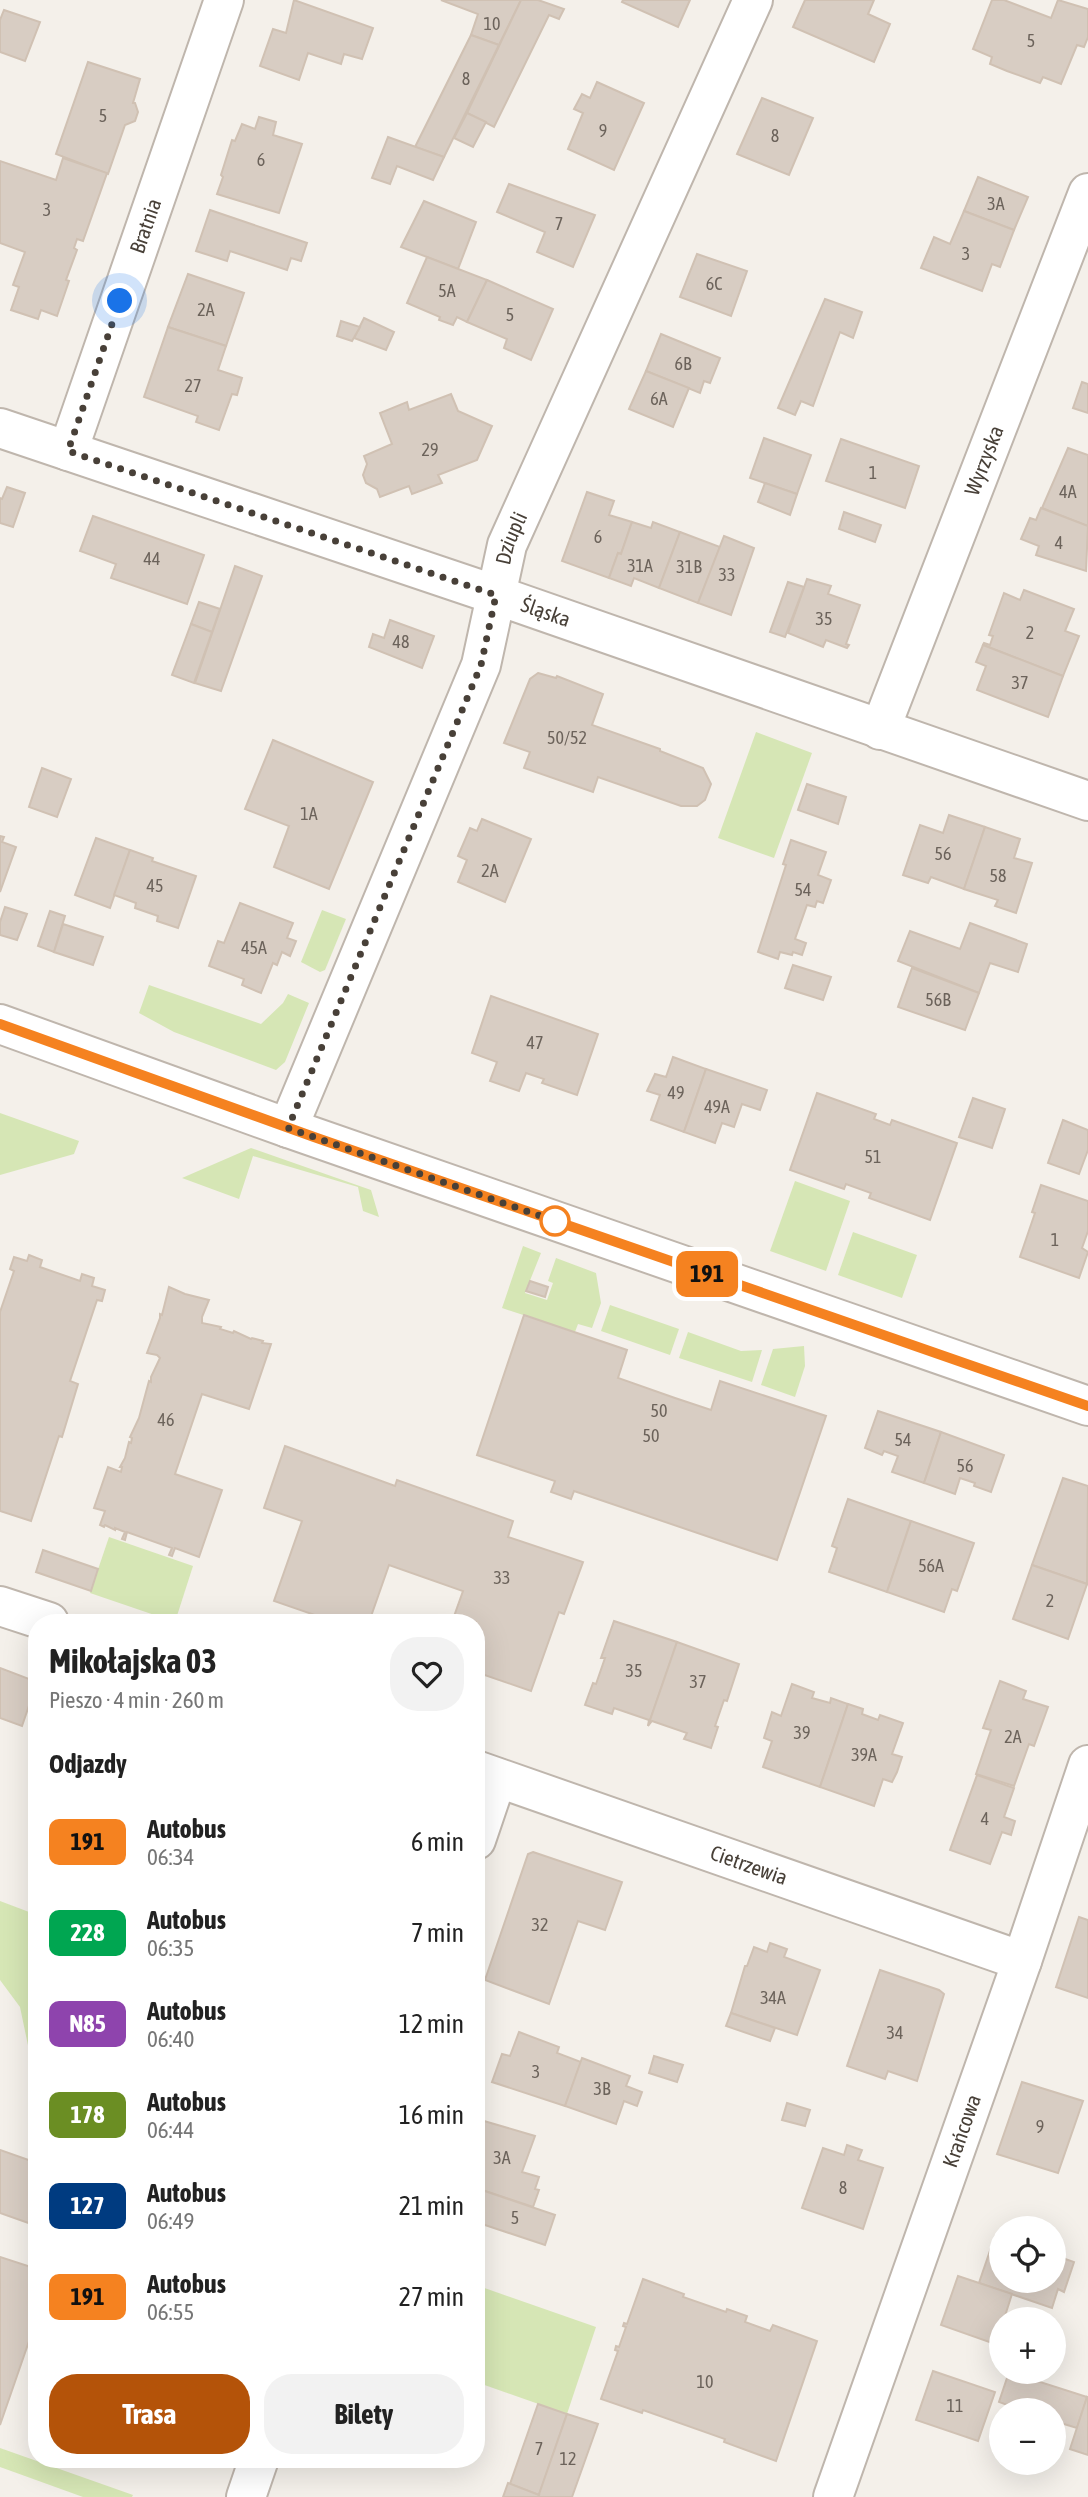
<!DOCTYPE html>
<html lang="pl">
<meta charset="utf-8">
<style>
body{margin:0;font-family:"Asap Condensed",sans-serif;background:#f2f2f2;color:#222;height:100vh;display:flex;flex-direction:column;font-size:26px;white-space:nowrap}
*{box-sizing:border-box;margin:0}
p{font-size:23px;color:#767676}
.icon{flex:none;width:38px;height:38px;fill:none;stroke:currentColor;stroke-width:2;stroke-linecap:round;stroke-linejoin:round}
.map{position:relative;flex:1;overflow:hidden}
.details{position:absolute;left:28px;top:1614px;width:457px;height:854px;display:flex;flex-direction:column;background:#fff;border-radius:28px;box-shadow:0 7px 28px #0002}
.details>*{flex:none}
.badge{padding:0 14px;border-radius:10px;font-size:24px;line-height:46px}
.tools{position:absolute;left:989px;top:2216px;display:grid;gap:14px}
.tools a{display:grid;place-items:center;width:77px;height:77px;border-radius:50%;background:#fff;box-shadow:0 7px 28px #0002;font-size:35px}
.you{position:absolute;width:35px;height:35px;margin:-18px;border:5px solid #fff;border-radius:50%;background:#1a73e8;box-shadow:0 0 0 10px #1a73e833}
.map>.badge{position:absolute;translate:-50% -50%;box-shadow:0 0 0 4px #fff}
h2{padding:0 21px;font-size:26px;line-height:63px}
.round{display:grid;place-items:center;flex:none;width:74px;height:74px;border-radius:28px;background:#f2f2f2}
.summary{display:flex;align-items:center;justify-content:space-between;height:119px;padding:0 21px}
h1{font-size:33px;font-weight:700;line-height:52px}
.primary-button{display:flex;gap:14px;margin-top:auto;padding:14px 21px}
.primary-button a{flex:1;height:80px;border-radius:28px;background:#b45309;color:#fff;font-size:28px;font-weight:700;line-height:80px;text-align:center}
.primary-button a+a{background:#f2f2f2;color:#222}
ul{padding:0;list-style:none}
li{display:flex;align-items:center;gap:21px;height:91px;padding:0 21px}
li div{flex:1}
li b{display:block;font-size:26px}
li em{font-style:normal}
li .badge{min-width:77px;font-weight:700;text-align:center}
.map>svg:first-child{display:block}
</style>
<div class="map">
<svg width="1088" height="2497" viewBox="0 0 1088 2497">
<rect width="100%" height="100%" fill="#f4f0ea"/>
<!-- green -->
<g fill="#d6e6b5">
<path d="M756 732 812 753 774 858 718 838Z"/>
<path d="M322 910 346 919 325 970 320 972 301 962Z"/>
<path d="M149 985 261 1024 283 1003 288 994 309 1003 285 1062 276 1070 174 1032 139 1013Z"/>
<path d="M0 1113 79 1141 74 1154 0 1175Z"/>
<path d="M251 1148 371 1190 379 1217 363 1211 358 1187 253 1156 239 1199 182 1178Z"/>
<path d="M795 1181 850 1201 826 1271 770 1251Z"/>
<path d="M853 1232 917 1255 902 1298 838 1275Z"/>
<path d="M523 1246 541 1253 525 1293 547 1300 553 1283 548 1281 556 1258 596 1273 601 1303 592 1328 578 1324 575 1332 502 1308Z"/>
<path d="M610 1305 679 1329 670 1355 601 1331Z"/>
<path d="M688 1332 741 1351 762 1350 752 1382 679 1358Z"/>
<path d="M804 1346 805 1366 795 1397 761 1385 773 1349Z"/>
<path d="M109 1537 193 1566 175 1622 90 1593Z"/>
<path d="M0 1901 37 1915V2057L30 2055 20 2007 0 1980Z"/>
<path d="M476 2285 596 2327 567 2414 476 2382Z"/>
<path d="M0 2448 133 2495 132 2497H83L0 2467Z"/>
</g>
<!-- building -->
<g fill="#d8cdc3" stroke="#d0c1b3" stroke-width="2">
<path d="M294 0 373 28 362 59 344 54 341 64 308 53 299 80 260 66 273 29 286 33Z"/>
<path d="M441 0H521L499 45 471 35 478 14Z"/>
<path d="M521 0H538L564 9 559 19 549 15 494 127 467 113Z"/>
<path d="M623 0H690L678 27 622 2Z"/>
<path d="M805 0H874L868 14 890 24 874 62 793 27Z"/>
<path d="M992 0H1004L1051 18 1058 0 1088 9V37L1084 47 1077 45 1061 84 1043 77 1040 83 1007 71 990 64 992 57 973 49Z"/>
<path d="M4 10 40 22 25 61 0 52V20Z"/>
<path d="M471 35 499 45 444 157 415 147Z"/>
<path d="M88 62 140 79 133 103H135L138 112 135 121 125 125 108 174 56 154Z"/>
<path d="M597 82 644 103 614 170 568 149 583 113 574 109 582 94 590 98Z"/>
<path d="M762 98 813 118 789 175 737 154Z"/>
<path d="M467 113 486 122 473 147 454 138Z"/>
<path d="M259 117 276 122 273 135 302 144 279 213 217 194 223 177 221 175 232 140 235 141 242 124 255 129Z"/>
<path d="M388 137 444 157 433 180 397 166 390 184 372 178Z"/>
<path d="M63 158 107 173 83 241 77 239 74 248 77 250 66 280 69 281 57 316 41 310 38 319 11 310 19 287 13 285 25 252 0 243V161L56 180Z"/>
<path d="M978 177 1028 197 1014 230 964 211Z"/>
<path d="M509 184 595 215 573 267 537 252 545 232 497 212Z"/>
<path d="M424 201 476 222 458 269 401 247Z"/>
<path d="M210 210 307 243 301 261 291 258 287 270 230 251 227 261 196 251Z"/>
<path d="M964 211 1014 230 1000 267 992 264 982 291 921 268 934 237 950 244Z"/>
<path d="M697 254 747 271 731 316 680 297Z"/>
<path d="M427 257 487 280 467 322 457 317 453 325 439 320 440 317 407 303Z"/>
<path d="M188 274 244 293 226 346 168 327Z"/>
<path d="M487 280 553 309 531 360 504 348 507 339 467 322Z"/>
<path d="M825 299 862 312 853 338 840 332 813 406 801 401 795 415 778 408Z"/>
<path d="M364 318 394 332 386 350 354 338Z"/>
<path d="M341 321 360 327 352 341 337 336Z"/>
<path d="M168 327 226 346 218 370 242 378 237 395 232 394 219 430 196 422 198 416 144 397Z"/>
<path d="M661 334 720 358 710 383 704 381 700 393 646 371Z"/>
<path d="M646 371 689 388 673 427 629 409Z"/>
<path d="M1082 382 1088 384V413L1073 408Z"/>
<path d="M451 394 458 411 492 426 477 460 438 475 442 483 412 494 409 486 380 497 377 489 366 483 363 475 367 464 364 456 392 444 380 413 407 402 409 410Z"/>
<path d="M764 438 811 455 797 494 750 478Z"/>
<path d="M841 439 919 466 905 508 826 481Z"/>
<path d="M1068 448 1088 455V526L1042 508Z"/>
<path d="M765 483 797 494 790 515 758 502Z"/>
<path d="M7 487 25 493 13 527 0 523V498L2 499Z"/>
<path d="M587 492 614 501 609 515 632 522 621 554 618 553 609 578 562 561Z"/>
<path d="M1041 508 1088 526 1086 571 1036 555 1039 546 1021 539 1030 518 1036 520Z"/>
<path d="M844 512 881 525 875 542 839 529Z"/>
<path d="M93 516 204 555 187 604 111 578 116 564 80 551Z"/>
<path d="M632 522 651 528 653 522 680 532 659 588 634 578 631 586 609 578 618 553 621 554Z"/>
<path d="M680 532 720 547 698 603 659 588Z"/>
<path d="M724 536 754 548 731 615 698 603Z"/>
<path d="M235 566 262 576 221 691 195 683Z"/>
<path d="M807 579 831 586 828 594 860 605 846 644 849 645 847 648 826 640 823 647 788 633Z"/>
<path d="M788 582 804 587 785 637 770 632Z"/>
<path d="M1024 590 1074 609 1065 631 1079 636 1063 676 983 645 984 643 990 645 993 636 989 635 1004 593 1020 600Z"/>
<path d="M199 602 220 609 212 632 191 624Z"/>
<path d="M390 620 434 636 422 668 369 647 373 634 384 638Z"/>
<path d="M191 624 212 632 194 683 172 675Z"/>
<path d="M983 645 1063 676 1048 717 977 690 986 666 976 662Z"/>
<path d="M538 673 556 678 557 676 603 694 592 725 660 749V751L703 768 711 784 705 800 697 806H681L598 777 593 792 524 768 530 752 504 743 530 679Z"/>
<path d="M273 740 373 782 329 889 274 867 289 826 245 809Z"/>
<path d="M42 768 71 779 57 817 29 807Z"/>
<path d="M807 784 846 797 838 824 798 810Z"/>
<path d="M949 815 985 827 964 889 931 877 928 883 903 875 920 825 943 833Z"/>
<path d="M482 819 531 839 505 902 458 882 467 860 458 856 470 828 477 831Z"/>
<path d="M985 827 1020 839 1014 858 1032 863 1016 913 995 906 998 900 964 889Z"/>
<path d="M0 836 4 837 2 842 16 847 0 892Z"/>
<path d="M96 838 130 850 110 908 75 895Z"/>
<path d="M791 840 826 852 818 875 831 880 823 903 817 901 815 907 807 905 795 939 806 943 802 955 793 952 792 955 780 952 778 959 758 952 786 865 783 864Z"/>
<path d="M130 850 153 858 152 861 196 876 178 928 157 921 158 916 135 908 136 903 114 895Z"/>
<path d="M240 903 293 923 287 938 296 941 290 956 282 952 277 965 273 963 261 993 242 985 244 979 209 966 218 941 224 943Z"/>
<path d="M5 907 27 914 17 940 0 935V922Z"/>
<path d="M50 911 65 916 54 952 38 946Z"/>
<path d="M970 923 1027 944 1018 972 990 963 979 993 898 961 910 931 960 949Z"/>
<path d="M63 924 103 937 93 965 54 952Z"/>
<path d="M793 965 831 977 823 1000 785 988Z"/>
<path d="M912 968 979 993 965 1030 898 1007Z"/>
<path d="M491 996 598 1034 577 1095 542 1083 544 1079 526 1073 519 1091 490 1081 497 1062 472 1053Z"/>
<path d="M673 1057 706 1069 684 1132 651 1120 660 1095 647 1091 655 1074 666 1077Z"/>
<path d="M706 1069 767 1090 760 1110 742 1104 734 1127 722 1123 715 1143 684 1132Z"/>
<path d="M817 1093 876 1114 874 1119 890 1125 892 1120 957 1143 930 1220 869 1198 871 1193 846 1184 844 1189 790 1170Z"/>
<path d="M973 1098 1005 1109 992 1148 959 1137Z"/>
<path d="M1063 1120 1088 1130V1150L1079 1174 1048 1163Z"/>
<path d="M1041 1185 1088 1201V1231L1082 1248 1088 1252 1079 1278 1020 1257 1035 1213 1032 1212Z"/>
<path d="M29 1255 42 1260 40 1267 80 1281 82 1274 94 1278 92 1286 105 1290 102 1301 97 1300 70 1381 78 1384 62 1437 59 1436 31 1521 0 1511V1312L14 1271 10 1269 14 1257 27 1261Z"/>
<path d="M530 1281 548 1287 545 1297 526 1291Z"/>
<path d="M169 1287 185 1294 209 1300 202 1317V1323L221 1327 220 1329 233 1333 234 1331 251 1339 252 1338 263 1341 262 1343 271 1344 249 1409 202 1394 175 1474 222 1490 199 1557 175 1548 172 1556 169 1555 172 1548 127 1532 125 1540 122 1539 125 1532 115 1528V1530L105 1525 104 1527 100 1525 105 1511 94 1508 108 1467 121 1472 122 1467H120L125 1458 129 1442 131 1443 132 1438 130 1437 139 1418 149 1381 151 1382V1377L160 1358 157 1355 147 1353 160 1318V1314L162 1315Z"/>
<path d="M524 1315 627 1350 618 1378 675 1398 711 1410 720 1381 826 1416 777 1560 574 1491 571 1499 551 1492 555 1481 477 1455Z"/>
<path d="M878 1411 941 1432 924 1483 892 1472 898 1456 884 1451 882 1455 865 1448Z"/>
<path d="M941 1432 1004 1455 991 1492 974 1486 975 1483 960 1478 955 1494 924 1483Z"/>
<path d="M285 1446 395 1486 397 1480 513 1521 508 1537 583 1562 564 1614 559 1612 531 1691 476 1672V1622H452L463 1591 389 1565 369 1622H335L274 1601 302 1521 264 1508Z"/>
<path d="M1063 1478 1088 1486 1087 1584 1032 1565Z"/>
<path d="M848 1499 911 1521 887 1592 829 1572 837 1548 832 1546Z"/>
<path d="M911 1521 974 1543 957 1591 952 1589 944 1612 887 1592Z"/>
<path d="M43 1550 98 1569 91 1591 36 1572Z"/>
<path d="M1032 1565 1087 1584 1068 1639 1013 1619Z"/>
<path d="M614 1621 677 1642 648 1726 649 1720 614 1708 612 1714 585 1705 593 1683 596 1684 605 1658H601Z"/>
<path d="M677 1642 739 1664 727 1701 724 1700 715 1726 718 1727 711 1748 684 1739 687 1733 652 1721 648 1726Z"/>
<path d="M0 1668 37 1682 22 1726 0 1718Z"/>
<path d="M1000 1681 1026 1691 1023 1699 1048 1707 1034 1746 1029 1744 1014 1786 976 1774 991 1730 983 1728Z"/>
<path d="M792 1684 814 1692 812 1698 830 1703 831 1698 848 1704 820 1787 763 1767 772 1741 764 1738 772 1712 781 1716Z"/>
<path d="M848 1704 863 1709 862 1714 878 1720 880 1715 903 1723 892 1754 902 1757 897 1772 892 1782 883 1779 874 1806 820 1787Z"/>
<path d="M977 1775 1014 1788 1004 1817 1015 1821 1011 1835 1002 1832 990 1864 950 1850Z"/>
<path d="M533 1852 622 1882 605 1930 578 1921 549 2004 485 1980 528 1854Z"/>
<path d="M1079 1917 1088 1920V1998L1056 1987Z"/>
<path d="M770 1943 787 1949 784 1957 820 1970 797 2035 731 2013 745 1966H747L754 1947 767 1952Z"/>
<path d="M880 1970 939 1990 944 1994 917 2081 888 2071 885 2079 847 2066Z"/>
<path d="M731 2013 775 2028 770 2041 726 2026Z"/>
<path d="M519 2032 559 2047 557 2053 581 2062 565 2106 492 2082 502 2054 510 2056Z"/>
<path d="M654 2056 683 2065 677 2082 649 2073Z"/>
<path d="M582 2058 630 2076 626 2086 642 2092 637 2106 624 2101 616 2124 565 2106Z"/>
<path d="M1022 2082 1083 2101 1058 2173 997 2154Z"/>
<path d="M787 2103 810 2110 805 2126 782 2120Z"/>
<path d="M484 2121 535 2136 522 2172 539 2177 535 2189 539 2190 533 2207 476 2188V2145Z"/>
<path d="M847 2145 862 2150 858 2160 883 2168 863 2229 802 2208 823 2148 844 2155Z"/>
<path d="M0 2150 37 2163V2226L0 2213Z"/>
<path d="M476 2188 555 2215 545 2245 476 2222Z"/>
<path d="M995 2236 1001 2238V2280H1054V2255L1074 2262 1064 2292 1058 2289 1052 2308 979 2283Z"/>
<path d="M0 2257 37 2269V2318L0 2425Z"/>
<path d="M958 2276 1012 2294 1004 2319H1001V2326L995 2344 941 2325Z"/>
<path d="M643 2279 684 2294 683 2297 726 2312 727 2309 747 2316 745 2322 770 2331 773 2325 817 2341 776 2461 724 2442 725 2439 643 2410 642 2413 601 2399 618 2351 615 2350 616 2346 619 2347 626 2327 623 2326 624 2323 627 2324Z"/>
<path d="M933 2371 995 2392 978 2441 916 2420Z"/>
<path d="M1009 2372 1087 2397 1077 2428 1054 2421V2410H1021L999 2402Z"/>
<path d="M1087 2397 1088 2398V2455L1070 2449Z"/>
<path d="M538 2404 567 2414 539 2495 510 2484Z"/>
<path d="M567 2414 598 2424 572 2497H538Z"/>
<path d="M508 2483 539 2495 538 2497H503Z"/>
</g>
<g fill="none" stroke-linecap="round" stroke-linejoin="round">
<defs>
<g id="minor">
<path id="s1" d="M0 428 496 595 1088 801"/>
<path id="s2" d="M68 451 224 0"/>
<path id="s3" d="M880 730 1088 193"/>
<path id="s4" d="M288 1128 481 665 507 545 753 0"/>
<path d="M0 1606 49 1622"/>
<path id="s5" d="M476 1770 1022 1961"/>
<path d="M476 1840 497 1778"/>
<path d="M246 2497 259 2459"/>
<path id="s6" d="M833 2497 1022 1961 1088 1765"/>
</g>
<path id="tertiary" d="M0 1024 288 1128 1088 1406"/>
</defs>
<!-- minor casing -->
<use href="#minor" stroke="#bfb6ad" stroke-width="42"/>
<!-- tertiary casing -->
<use href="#tertiary" stroke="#bfb6ad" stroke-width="42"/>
<!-- minor -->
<use href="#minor" stroke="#fff" stroke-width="38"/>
<!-- tertiary -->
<use href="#tertiary" stroke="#fff" stroke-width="38"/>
</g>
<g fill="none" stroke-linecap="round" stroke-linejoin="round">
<defs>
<path id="line" d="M0 1024 314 1137 1088 1406"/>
</defs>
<!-- line casing -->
<use href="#line" stroke="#fff" stroke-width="16"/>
<!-- line -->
<use href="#line" stroke="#f58220" stroke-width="10"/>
<!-- walk -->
<path stroke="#484038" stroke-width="7" stroke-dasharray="0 12.6" d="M120 301 68 451 496 595 481 665 288 1128 555 1221"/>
</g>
<!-- markers -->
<circle fill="#fff" stroke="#f58220" stroke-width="3.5" cx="555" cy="1221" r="14"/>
<g text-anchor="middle" stroke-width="5" stroke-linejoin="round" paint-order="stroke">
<!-- number labels -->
<g font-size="18" fill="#6c635b">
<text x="492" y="30">10</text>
<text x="1031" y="47">5</text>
<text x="466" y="85">8</text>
<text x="103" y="122">5</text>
<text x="603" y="137">9</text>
<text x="775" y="142">8</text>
<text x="261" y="166">6</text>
<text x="996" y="210">3A</text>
<text x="47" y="216">3</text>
<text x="559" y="230">7</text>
<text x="966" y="260">3</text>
<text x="714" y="290">6C</text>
<text x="447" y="297">5A</text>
<text x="206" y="316">2A</text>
<text x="510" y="321">5</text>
<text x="683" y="370">6B</text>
<text x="193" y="392">27</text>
<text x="659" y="405">6A</text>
<text x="430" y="456">29</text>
<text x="873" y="479">1</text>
<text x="1068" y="498">4A</text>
<text x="598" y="543">6</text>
<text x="1059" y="549">4</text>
<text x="152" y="565">44</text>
<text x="640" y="572">31A</text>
<text x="689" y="573">31B</text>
<text x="727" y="581">33</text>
<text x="824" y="625">35</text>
<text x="1030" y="639">2</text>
<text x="401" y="648">48</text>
<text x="1020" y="689">37</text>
<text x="567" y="744">50/52</text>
<text x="309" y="820">1A</text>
<text x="943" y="860">56</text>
<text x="490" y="877">2A</text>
<text x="998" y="882">58</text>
<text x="155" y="892">45</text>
<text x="803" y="896">54</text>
<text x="254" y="954">45A</text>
<text x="938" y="1006">56B</text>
<text x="535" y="1049">47</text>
<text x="676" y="1099">49</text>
<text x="717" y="1113">49A</text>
<text x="873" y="1163">51</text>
<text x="1055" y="1246">1</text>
<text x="659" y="1417">50</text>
<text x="166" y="1426">46</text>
<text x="651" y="1442">50</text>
<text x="903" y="1446">54</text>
<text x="965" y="1472">56</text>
<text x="931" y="1572">56A</text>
<text x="502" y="1584">33</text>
<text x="1050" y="1607">2</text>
<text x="634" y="1677">35</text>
<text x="698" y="1688">37</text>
<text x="802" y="1739">39</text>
<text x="1013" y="1743">2A</text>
<text x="864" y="1761">39A</text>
<text x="985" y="1825">4</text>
<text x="540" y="1931">32</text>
<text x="773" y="2004">34A</text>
<text x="895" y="2039">34</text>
<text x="536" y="2078">3</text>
<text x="602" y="2095">3B</text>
<text x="1040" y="2133">9</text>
<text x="502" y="2164">3A</text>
<text x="843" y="2194">8</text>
<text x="515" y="2224">5</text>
<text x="705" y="2388">10</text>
<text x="955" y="2412">11</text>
<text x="539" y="2455">7</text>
<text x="568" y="2465">12</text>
</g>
<!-- street labels -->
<g font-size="21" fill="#484038" stroke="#fff">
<text dy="7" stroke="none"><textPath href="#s2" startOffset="238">Bratnia</textPath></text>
<text dy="7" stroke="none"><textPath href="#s3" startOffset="289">Wyrzyska</textPath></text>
<text dy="7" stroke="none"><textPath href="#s4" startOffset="632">Dziupli</textPath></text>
<text dy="7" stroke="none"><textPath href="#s1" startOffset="576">Śląska</textPath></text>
<text dy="7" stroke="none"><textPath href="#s5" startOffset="289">Cietrzewia</textPath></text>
<text dy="7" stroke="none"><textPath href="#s6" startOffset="388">Krańcowa</textPath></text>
</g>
</g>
</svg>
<div class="tools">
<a><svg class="icon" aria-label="locate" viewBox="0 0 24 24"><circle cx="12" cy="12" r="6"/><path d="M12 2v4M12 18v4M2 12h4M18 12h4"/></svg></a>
<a>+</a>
<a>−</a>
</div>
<div class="you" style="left:120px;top:301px"></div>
<b class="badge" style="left:707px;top:1274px;background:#f58220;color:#111">191</b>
<section class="details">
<div class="summary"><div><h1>Mikołajska 03</h1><p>Pieszo · 4 min · 260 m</p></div><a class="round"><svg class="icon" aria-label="heart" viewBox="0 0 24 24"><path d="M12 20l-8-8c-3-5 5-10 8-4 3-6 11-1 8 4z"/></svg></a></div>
<h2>Odjazdy</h2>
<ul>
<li><span class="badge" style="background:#f58220;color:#111">191</span><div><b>Autobus</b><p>06:34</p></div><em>6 min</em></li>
<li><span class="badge" style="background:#00a651;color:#fff">228</span><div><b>Autobus</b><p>06:35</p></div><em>7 min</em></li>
<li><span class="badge" style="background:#8e44ad;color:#fff">N85</span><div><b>Autobus</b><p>06:40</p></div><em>12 min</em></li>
<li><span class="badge" style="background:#6b8e23;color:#fff">178</span><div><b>Autobus</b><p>06:44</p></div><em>16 min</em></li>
<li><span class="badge" style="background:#003b80;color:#fff">127</span><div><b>Autobus</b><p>06:49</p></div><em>21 min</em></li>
<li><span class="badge" style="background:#f58220;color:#111">191</span><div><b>Autobus</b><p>06:55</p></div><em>27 min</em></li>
</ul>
<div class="primary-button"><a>Trasa</a><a>Bilety</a></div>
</section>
</div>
